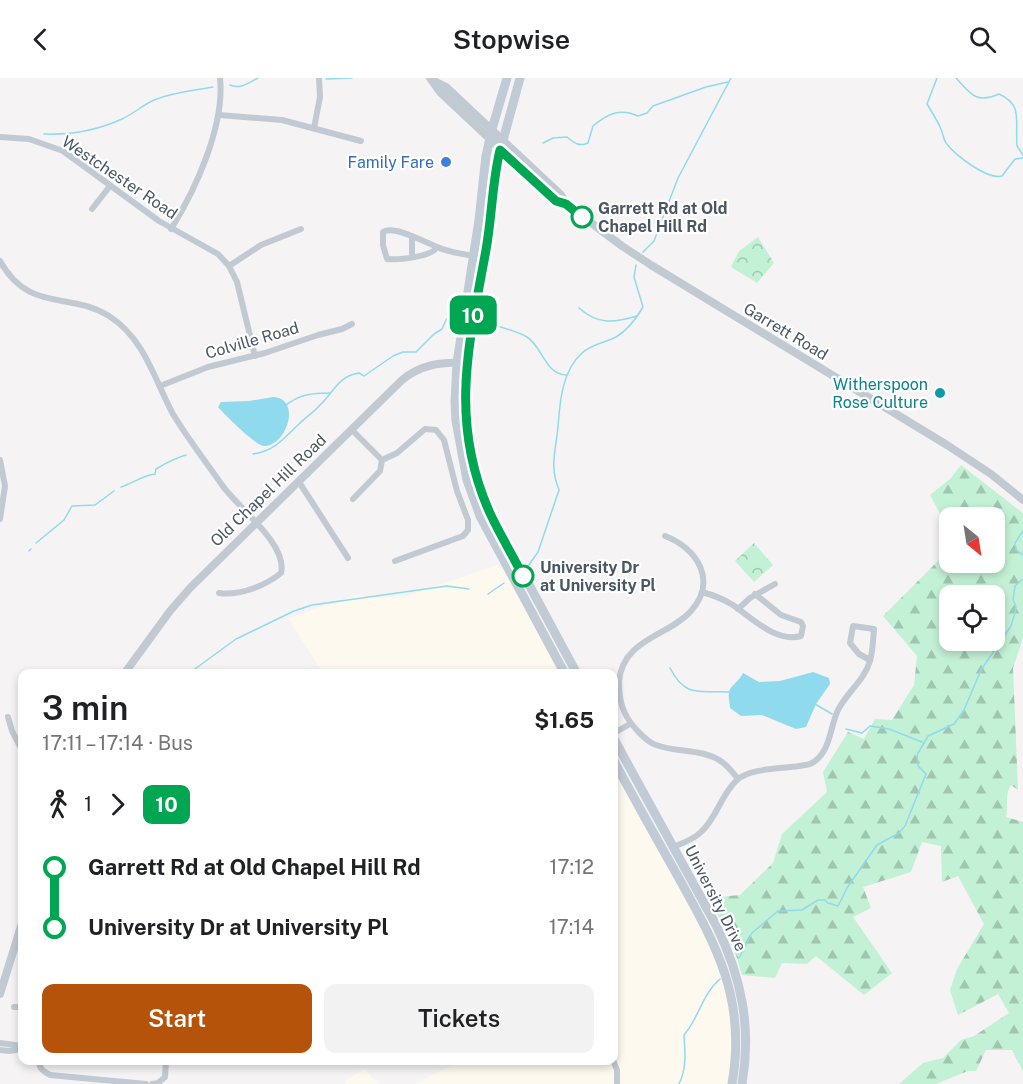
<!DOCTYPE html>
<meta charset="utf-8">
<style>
body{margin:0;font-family:"Public Sans",sans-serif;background:#f2f2f2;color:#202124;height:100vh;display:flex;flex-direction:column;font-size:22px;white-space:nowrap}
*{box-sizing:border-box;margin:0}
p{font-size:20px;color:#757577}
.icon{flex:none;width:33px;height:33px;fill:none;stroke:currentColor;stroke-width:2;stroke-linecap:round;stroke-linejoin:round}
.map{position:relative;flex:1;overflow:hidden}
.side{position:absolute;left:18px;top:591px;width:600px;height:396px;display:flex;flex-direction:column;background:#fff;border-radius:12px;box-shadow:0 3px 9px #0003}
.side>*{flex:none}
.badge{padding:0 12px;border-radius:9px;font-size:21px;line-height:39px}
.needle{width:39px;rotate:150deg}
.tools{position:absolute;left:939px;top:429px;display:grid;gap:12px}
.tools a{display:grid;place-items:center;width:66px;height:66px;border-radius:12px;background:#fff;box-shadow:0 3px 9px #0003;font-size:30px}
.map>.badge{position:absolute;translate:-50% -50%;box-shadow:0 0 0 3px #fff}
.legs{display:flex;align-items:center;gap:9px;height:66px;padding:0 24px;font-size:20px}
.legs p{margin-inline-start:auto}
.headline{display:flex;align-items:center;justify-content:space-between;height:102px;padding:0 24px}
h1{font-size:33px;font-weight:600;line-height:45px}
.primary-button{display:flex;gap:12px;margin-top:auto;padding:12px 24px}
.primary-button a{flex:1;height:69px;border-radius:12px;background:#b45309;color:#fff;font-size:24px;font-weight:600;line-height:69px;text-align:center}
.primary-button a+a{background:#f2f2f2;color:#202124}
ul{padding:0 24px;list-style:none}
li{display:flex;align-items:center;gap:21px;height:60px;font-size:22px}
li i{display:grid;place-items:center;width:9px;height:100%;margin:0 8px;background:currentColor}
li i::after{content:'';width:15px;height:15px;margin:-8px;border:4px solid;border-radius:50%;background:#fff}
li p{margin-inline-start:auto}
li:first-child i{background:linear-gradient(#0000 50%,currentColor 0)}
li:last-child i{background:linear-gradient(currentColor 50%,#0000 0)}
header{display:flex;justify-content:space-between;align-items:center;height:78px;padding:0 24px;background:#fff;font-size:27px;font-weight:600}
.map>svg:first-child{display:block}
</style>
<header><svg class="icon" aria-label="back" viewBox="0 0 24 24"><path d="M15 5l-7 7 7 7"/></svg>Stopwise<svg class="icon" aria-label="search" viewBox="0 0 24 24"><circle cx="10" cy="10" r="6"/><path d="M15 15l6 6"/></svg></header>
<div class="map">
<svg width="1023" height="1006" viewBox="0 0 1023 1006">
<defs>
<pattern id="forest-firs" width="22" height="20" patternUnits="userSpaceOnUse" patternTransform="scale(1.5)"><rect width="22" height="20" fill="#c3f1d5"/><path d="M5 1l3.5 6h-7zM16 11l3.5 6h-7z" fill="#a0c6b0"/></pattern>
<pattern id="park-crowns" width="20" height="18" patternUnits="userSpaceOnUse" patternTransform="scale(1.5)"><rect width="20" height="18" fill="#c3f1d5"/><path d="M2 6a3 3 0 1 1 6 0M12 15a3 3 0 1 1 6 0" fill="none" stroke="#a0c6b0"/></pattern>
</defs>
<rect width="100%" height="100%" fill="#f5f3f3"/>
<!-- commercial -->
<g fill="#fdf9ef">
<path d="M500 486 560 595H323L288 540 358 517 379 520 407 518Z"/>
<path d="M614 692 704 856 718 888 728 922 731 946V981L727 1006H415L460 983 614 982Z"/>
<path d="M365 991 371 999 380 1006H346L344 1003Z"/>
</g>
<!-- forest -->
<path fill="url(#forest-firs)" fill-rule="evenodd" d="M961 387 1023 435V560L1013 590 1018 712 1011 707C1004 718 1009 727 1006 739L1023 744V993L1012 972H986L976 993H968L936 1006H899L923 985 943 980 961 962 974 958 1009 935 998 916 958 937 950 912 957 891 984 846 958 798 942 804 941 768 922 764 911 794 863 809 871 830 853 839 892 895 864 917 816 878 807 886 782 885 775 900 742 897 730 857 708 820 740 817 773 785 782 756 827 714 823 694 848 654 864 661 875 641 892 642 914 607 917 578 883 538 949 472 950 484H994V440H950L949 452 930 417 950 401ZM950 518H994V562H950Z"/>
<!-- park -->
<g fill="url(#park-crowns)">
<path d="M758 159 774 185 757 205 731 189 739 173Z"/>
<path d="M754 465 773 487 754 504 735 483Z"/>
</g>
<!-- water -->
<g fill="#90daee">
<path d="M273 319C302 320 287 368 264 368 256 368 224 336 218 329L221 324 249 323Z"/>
<path d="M813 594 829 600 830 606 816 626 806 649 796 651 762 637 741 638 730 630C730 626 728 619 729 615 729 608 740 603 743 595L759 604 780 603Z"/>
</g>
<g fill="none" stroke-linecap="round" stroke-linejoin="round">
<!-- stream -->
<g stroke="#90daee" stroke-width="1.5">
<path d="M937 0 927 26C932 34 937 42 941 51 943 56 943 60 946 65 955 77 987 102 1002 98L1015 81 1023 80"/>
<path d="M956 0C971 16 976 26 999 16 1023 27 1015 41 1017 68L1023 77"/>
<path d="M326 1 352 0"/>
<path d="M230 7C241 12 249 4 258 0"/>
<path d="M44 56C70 57 98 52 122 41 133 36 143 27 154 22 174 14 192 13 213 9"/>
<path d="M543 65 553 60 567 59C574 65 579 69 588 65L593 48C606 37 620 29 638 38L647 35 653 28 706 9 728 4"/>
<path d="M643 174 654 163 678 100 731 0"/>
<path d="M579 230C598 247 614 245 637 238"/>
<path d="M485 244C498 249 515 252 527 259 543 269 545 297 567 297"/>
<path d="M285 328C299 316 313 315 330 315"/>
<path d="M253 376C275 373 284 360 299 346 306 339 314 334 320 327 334 314 338 298 359 295L364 298 393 278 403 274H416L434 256 442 251 446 242 450 238"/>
<path d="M121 409C133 405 144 397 155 396L156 391C166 385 175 380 186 377"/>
<path d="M1023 453 1015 465 1016 472 1023 477"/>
<path d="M36 465 64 442 72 428 95 427 114 413"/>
<path d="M29 473 31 471"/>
<path d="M528 488 538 474 559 412C549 387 556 373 558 348 560 323 562 293 582 275 592 266 604 265 616 259 628 252 636 241 643 229L634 199 636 187"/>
<path d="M488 516 504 505"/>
<path d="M670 590C686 621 700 612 729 614"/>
<path d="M188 596 236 561 294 533 312 527 447 508 469 511"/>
<path d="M815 626 832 636"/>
<path d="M846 651 862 655 870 648 889 651 922 664"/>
<path d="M739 880 752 855 778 833 802 832 818 822H825L828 825 838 828 847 810 877 767 899 755 905 748 926 696 918 688 917 677 928 658 954 646 964 632 981 592 1011 548 1015 535 1016 528 1013 522 1015 508 1023 501"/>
<path d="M679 1006C687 990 685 974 684 957 699 940 702 916 720 901"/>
</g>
<!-- minor -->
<g stroke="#c1cad2" stroke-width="6">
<path d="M219 37 282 42 361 63"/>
<path d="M314 50 320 19 319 0"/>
<path d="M0 59 29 61 63 73 159 143 218 176 229 188 237 204 255 278"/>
<path d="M92 131 110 108"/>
<path d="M171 151C196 111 225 47 220 0"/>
<path d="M412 159V177"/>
<path d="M437 169C432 179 398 182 387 181L383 167V154C394 147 425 164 437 169 448 174 462 176 474 178"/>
<path d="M0 183C29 235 68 213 109 238 145 261 154 301 173 336 188 361 206 384 222 407 238 430 288 466 281 495 265 508 239 518 219 515"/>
<path d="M229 188 261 167 301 151"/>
<path d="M160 308 208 289 265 275 318 257 342 251 352 246"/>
<path d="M352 352 382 382 397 375 425 351 436 352 444 362 457 413 468 442V452L463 458 395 483"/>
<path d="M0 382 5 408 0 441"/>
<path d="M299 404 348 480"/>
<path d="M353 421 380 393 382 382"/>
<path d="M665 458C697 470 718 503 691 533 669 558 622 561 619 604 619 615 620 626 625 635 629 645 646 664 656 667 677 675 703 670 722 684 728 688 733 695 738 701"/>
<path d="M702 514C713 517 723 521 733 527 752 540 776 565 801 558L803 548 801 544 781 537 755 516"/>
<path d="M738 531 750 520 775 506"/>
<path d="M8 639 12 653 22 672"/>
<path d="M614 655 630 646"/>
<path d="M673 769C683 765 693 762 701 754 717 740 721 716 737 702 750 690 781 691 799 688 803 687 809 687 812 685 831 674 830 648 838 632 847 614 864 603 870 583 873 573 873 561 874 551L853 548 850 565 859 576 870 582"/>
<path d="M14 929H22"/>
<path d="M0 965 22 968"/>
<path d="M0 972 9 973 22 971"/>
<path d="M39 982C39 991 43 993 50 997L146 1006"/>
<path d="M613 982 617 992V1006"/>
<path d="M152 1006 158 1005 165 999 166 982"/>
</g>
<!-- tertiary -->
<g stroke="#c1cad2" stroke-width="8">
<path d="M430 0 440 14 556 123 566 126 622 168 651 187 947 367 991 396 1023 422"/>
<path d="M434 3 446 9 561 117 566 126"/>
<path d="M124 596 170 533 190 510 402 302C420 287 440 284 462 285"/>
<path d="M0 916 22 845"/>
</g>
<!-- secondary -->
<g stroke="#c1cbd6" stroke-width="9">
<path d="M507 0 492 51 486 78 479 142 457 285 455 324 456 343 467 402 480 438 565 596"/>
<path d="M520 0 496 88 486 173 472 243 467 285 466 337 471 376 489 432 577 596"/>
<path d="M614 661 716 847C741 898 752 949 742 1006"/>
<path d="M614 683C634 720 655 758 676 795 716 867 747 920 732 1006"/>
</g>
</g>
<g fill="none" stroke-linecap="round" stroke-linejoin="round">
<defs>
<path id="line-1" d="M523 498C512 476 499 455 489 433 449 342 469 265 486 172 492 139 492 105 500 72L556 123 566 126 582 139"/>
</defs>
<!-- line-1 casing -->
<use href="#line-1" stroke="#fff" stroke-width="14"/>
<!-- line-1 -->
<use href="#line-1" stroke="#00a651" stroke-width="9"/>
</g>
<!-- markers -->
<circle fill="#3f7fe0" stroke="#fff" stroke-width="2" cx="446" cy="84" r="6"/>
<g fill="#fff" stroke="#00a651" stroke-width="3">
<circle cx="582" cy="139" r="10"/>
<circle cx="523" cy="498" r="10"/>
</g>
<circle fill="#0f9aa8" stroke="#fff" stroke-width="2" cx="940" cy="315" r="6"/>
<g text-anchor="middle" stroke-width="4.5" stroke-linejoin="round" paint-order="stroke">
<!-- shop labels -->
<g font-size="16" fill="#366cbe" stroke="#fff" text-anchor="end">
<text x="434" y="90">Family Fare</text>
</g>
<!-- street labels -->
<g font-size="16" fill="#4a5661" stroke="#fff">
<text transform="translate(120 99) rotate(34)" y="6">Westchester Road</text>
<text transform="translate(786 253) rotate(31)" y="6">Garrett Road</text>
<text transform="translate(252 262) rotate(-16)" y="6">Colville Road</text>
<text transform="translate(268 412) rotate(-44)" y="6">Old Chapel Hill Road</text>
<text transform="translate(716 820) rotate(63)" y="6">University Drive</text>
</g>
<!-- stop labels -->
<g font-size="16" font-weight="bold" fill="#4a5661" stroke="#fff" text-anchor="start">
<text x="598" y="136">Garrett Rd at Old<tspan x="598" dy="18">Chapel Hill Rd</tspan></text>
<text x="540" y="495">University Dr<tspan x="540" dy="18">at University Pl</tspan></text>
</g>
<!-- culture labels -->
<g font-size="16" fill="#0d838f" stroke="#fff" text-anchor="end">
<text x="928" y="312">Witherspoon<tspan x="928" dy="18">Rose Culture</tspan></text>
</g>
</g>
</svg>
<div class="tools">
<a><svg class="needle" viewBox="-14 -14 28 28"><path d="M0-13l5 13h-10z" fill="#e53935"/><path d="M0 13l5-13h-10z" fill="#757577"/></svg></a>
<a><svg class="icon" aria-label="locate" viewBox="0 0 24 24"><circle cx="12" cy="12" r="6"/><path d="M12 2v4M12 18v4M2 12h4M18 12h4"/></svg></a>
</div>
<b class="badge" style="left:473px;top:237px;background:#00a651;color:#fff">10</b>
<section class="side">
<div class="headline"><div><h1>3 min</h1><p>17:11 – 17:14 · Bus</p></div><b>$1.65</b></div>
<div class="legs"><svg class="icon" aria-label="walk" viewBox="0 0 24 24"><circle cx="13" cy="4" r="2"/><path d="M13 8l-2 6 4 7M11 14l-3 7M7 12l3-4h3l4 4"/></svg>1<svg class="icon" aria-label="forward" viewBox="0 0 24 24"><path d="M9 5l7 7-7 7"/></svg><b class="badge" style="background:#00a651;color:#fff">10</b></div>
<ul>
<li><i style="color:#00a651"></i><b>Garrett Rd at Old Chapel Hill Rd</b><p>17:12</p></li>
<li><i style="color:#00a651"></i><b>University Dr at University Pl</b><p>17:14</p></li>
</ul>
<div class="primary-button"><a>Start</a><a>Tickets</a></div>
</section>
</div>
